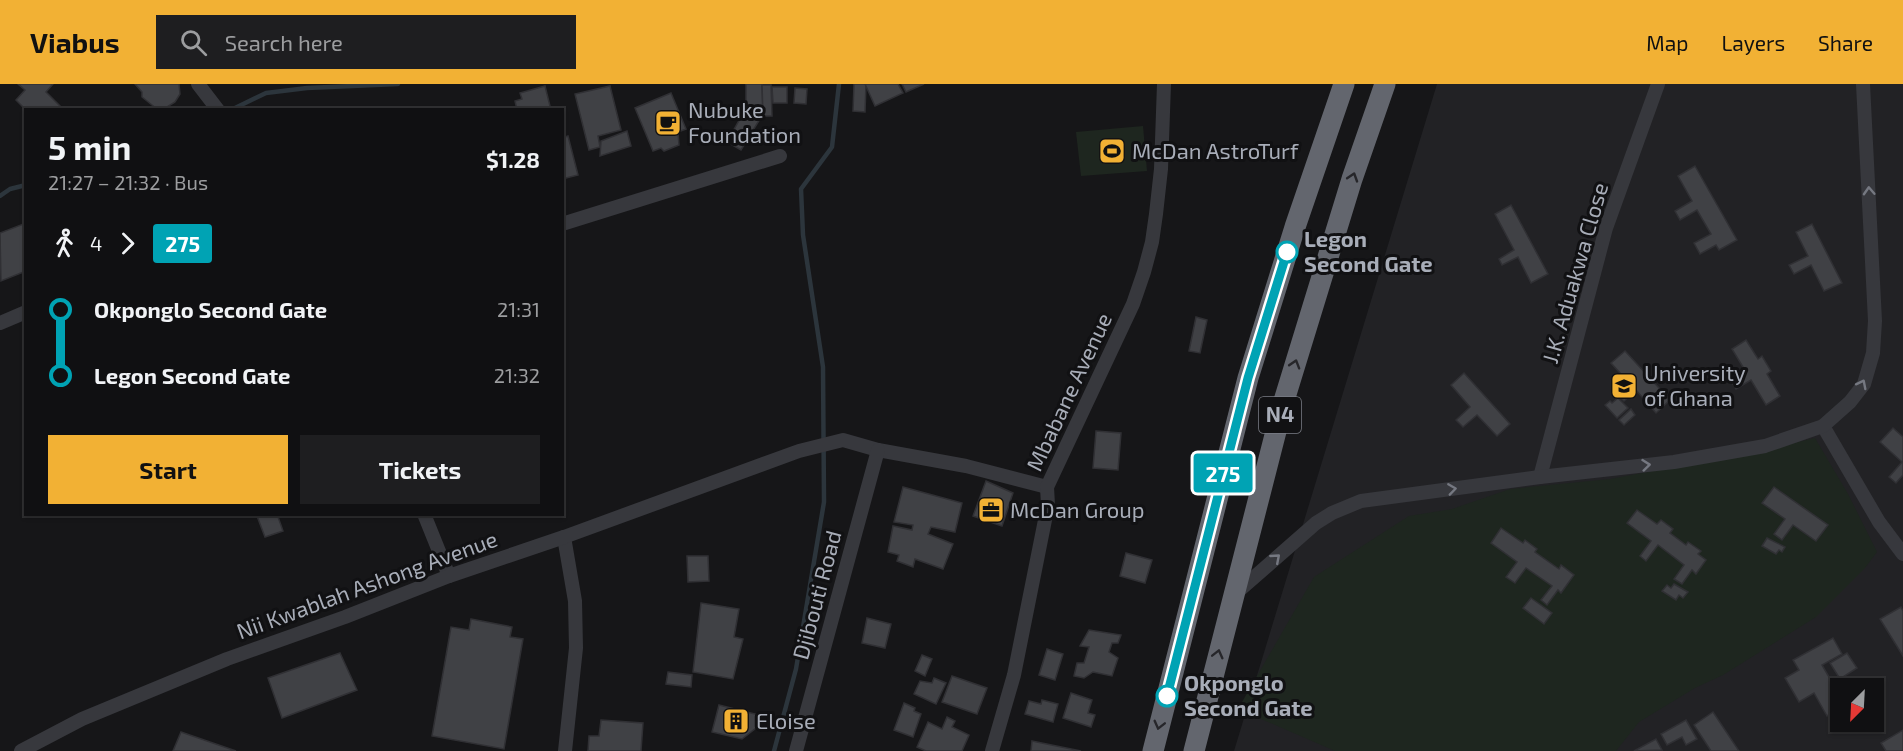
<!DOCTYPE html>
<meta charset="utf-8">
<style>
body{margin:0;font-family:"Exo 2",sans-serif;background:#1e1e20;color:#f1f3f6;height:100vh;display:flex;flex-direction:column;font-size:22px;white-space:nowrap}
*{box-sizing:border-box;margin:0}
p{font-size:20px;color:#9c9d9f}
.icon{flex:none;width:33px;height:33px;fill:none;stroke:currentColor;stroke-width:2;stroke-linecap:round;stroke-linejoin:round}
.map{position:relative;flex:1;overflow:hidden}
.sheet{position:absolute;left:24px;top:24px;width:540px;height:408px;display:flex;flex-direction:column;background:#101012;border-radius:0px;box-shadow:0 2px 4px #0004,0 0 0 2px #303032}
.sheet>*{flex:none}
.badge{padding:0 12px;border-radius:4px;font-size:21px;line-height:39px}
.needle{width:39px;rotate:204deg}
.buttons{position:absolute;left:1830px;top:594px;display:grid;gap:12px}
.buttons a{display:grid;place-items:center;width:54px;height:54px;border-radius:0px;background:#101012;box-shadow:0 2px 4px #0004,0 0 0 2px #303032;font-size:30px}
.map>.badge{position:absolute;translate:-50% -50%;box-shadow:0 0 0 3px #fff}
.legs{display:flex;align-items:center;gap:9px;height:66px;padding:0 24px;font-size:20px}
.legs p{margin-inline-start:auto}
.summary{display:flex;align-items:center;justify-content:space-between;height:102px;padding:0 24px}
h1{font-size:33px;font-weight:700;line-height:45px}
.button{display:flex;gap:12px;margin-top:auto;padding:12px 24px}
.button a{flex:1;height:69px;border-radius:0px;background:#f2b134;color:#111;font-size:24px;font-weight:700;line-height:69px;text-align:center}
.button a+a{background:#1e1e20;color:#f1f3f6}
ul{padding:0 24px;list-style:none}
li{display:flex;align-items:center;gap:21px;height:66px;font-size:22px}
li i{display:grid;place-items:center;width:9px;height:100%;margin:0 8px;background:currentColor}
li i::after{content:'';width:15px;height:15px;margin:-8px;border:4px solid;border-radius:50%;background:#101012}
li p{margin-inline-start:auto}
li:first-child i{background:linear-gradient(#0000 50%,currentColor 0)}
li:last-child i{background:linear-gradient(currentColor 50%,#0000 0)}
header{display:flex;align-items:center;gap:36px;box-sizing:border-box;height:84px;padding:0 30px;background:#f2b134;color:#111}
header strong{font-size:28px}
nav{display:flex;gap:33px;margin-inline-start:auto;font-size:21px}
.search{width:420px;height:54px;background:#1e1e20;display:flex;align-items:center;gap:15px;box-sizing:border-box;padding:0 21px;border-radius:0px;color:#9c9d9f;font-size:22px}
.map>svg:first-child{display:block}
</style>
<header>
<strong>Viabus</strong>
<div class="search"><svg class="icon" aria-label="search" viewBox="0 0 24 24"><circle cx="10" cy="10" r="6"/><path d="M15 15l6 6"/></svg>Search here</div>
<nav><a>Map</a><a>Layers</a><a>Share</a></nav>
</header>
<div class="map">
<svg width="1903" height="667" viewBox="0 0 1903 667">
<rect width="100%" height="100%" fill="#161618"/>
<!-- built -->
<path fill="#222225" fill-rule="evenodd" d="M1437 0H1903V667H1234ZM1840 604H1874V638H1840Z"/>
<!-- green -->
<g fill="#1e261f">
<path d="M1143 42 1147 87 1081 92 1076 48Z"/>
<path d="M1815 354 1848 410 1877 468 1865 484 1816 533 1723 591 1695 604 1639 638 1616 667H1335L1238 625 1314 493 1409 432 1452 425 1510 405 1610 395 1766 366Z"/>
</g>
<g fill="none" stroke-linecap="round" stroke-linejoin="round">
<!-- stream -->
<g stroke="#2c353c" stroke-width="4.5">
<path d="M235 24 266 9 307 4 398 0"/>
<path d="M0 112 10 105 26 101"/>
<path d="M774 667 796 585 824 418 823 283 803 151 801 105 832 63 839 0"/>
</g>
</g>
<!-- building -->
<g fill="#404145" stroke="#303034" stroke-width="1.5">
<path d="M18 0H53L46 8 64 26H26L16 16 25 6Z"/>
<path d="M135 0H179L180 10 175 18 167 23 157 25 142 13V8Z"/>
<path d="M746 0H762L763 30 741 66 727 58 746 24Z"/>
<path d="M854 0H866L865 28 853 27Z"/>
<path d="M865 0H898L903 9 875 22Z"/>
<path d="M902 0H924L906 8Z"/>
<path d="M762 1H771L772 32H763Z"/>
<path d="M545 2 551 26H517L515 17 522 15 520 9Z"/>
<path d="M610 2 621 46 598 52 600 63 589 66 575 10Z"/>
<path d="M772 3H787V19H773Z"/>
<path d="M795 4 807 5 806 20 794 19Z"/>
<path d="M671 9 686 45 678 48 679 61 664 67 661 64 653 67 635 24Z"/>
<path d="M627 47 631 62 600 72 601 57Z"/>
<path d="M568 52 578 91 562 95V54Z"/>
<path d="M1695 82 1737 156 1719 166 1716 161 1700 170 1694 159 1711 150 1697 126 1680 136 1675 127 1692 117 1678 92Z"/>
<path d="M1511 121 1548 190 1531 199 1518 173 1502 181 1499 175 1514 166 1495 130Z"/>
<path d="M26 139V187L1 197 0 149Z"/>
<path d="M1812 140 1842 199 1824 207 1811 181 1794 190 1789 181 1808 172 1796 148Z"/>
<path d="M1196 233 1207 236 1200 269 1189 267Z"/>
<path d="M1746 256 1758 275 1762 272 1771 287 1767 290 1780 312 1766 321 1751 296 1736 305 1731 297 1746 288 1732 265Z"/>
<path d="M1625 267 1670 316 1656 329 1636 306 1624 317 1618 311 1630 300 1611 279Z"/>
<path d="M1464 289 1510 340 1497 352 1477 331 1463 343 1456 336 1470 323 1451 301Z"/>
<path d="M1618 314 1628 324 1617 334 1605 321 1610 317 1612 319Z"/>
<path d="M1631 325 1635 331 1624 341 1619 336Z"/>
<path d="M1893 344 1903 353V391L1896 399 1889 393 1902 378 1880 358Z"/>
<path d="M1096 347 1121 349 1118 386 1093 384Z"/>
<path d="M986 397 1013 409 1002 442 973 432Z"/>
<path d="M903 403 962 419 955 448 931 443 928 450 953 460 943 485 915 475 913 483 897 477 899 471 888 468 893 442 912 446 913 441 894 438Z"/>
<path d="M1774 403 1828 441 1816 457 1793 441 1782 456 1774 450 1785 435 1762 419Z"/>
<path d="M1637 426 1657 440 1661 436 1673 445 1670 449 1686 461 1688 458 1701 467 1698 470 1706 476 1696 490 1692 486 1682 500 1674 495 1684 481 1658 461 1646 477 1640 472 1651 457 1627 439Z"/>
<path d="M260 430H277L283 447 265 453 257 432Z"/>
<path d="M1501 444 1523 459 1525 456 1537 465 1535 468 1559 485 1561 481 1574 491 1561 509 1558 506 1547 521 1541 516 1552 502 1526 484 1515 499 1506 493 1517 478 1491 459Z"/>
<path d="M1767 454 1785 463 1782 468 1779 466 1776 470 1762 462Z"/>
<path d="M1126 469 1152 476 1145 499 1120 492Z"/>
<path d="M687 472H708L709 497 688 498Z"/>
<path d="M1674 500 1688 508 1683 514 1679 511 1676 516 1662 507 1667 501 1671 504Z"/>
<path d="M1531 514 1552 529 1544 540 1523 524Z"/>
<path d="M701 519 739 525 734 553 743 555 733 595 693 588Z"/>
<path d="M1901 523 1903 527V572L1880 535Z"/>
<path d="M867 534 891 540 885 564 862 559Z"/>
<path d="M471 535 512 543 510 553 523 555 504 665 432 652 451 543 469 546Z"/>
<path d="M1089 546 1121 551 1118 559H1112L1109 568 1118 574 1112 592 1093 588 1084 594 1074 592 1077 579H1084L1089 563 1080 562Z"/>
<path d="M1833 554 1842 570 1822 581 1840 612V624L1827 632 1814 609 1799 618 1785 594 1799 586 1793 576Z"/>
<path d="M1047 565 1063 570 1055 596 1039 591Z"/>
<path d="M340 569 357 606 282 634 268 594Z"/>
<path d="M1847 569 1857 584 1840 595 1830 579Z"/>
<path d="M922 571 932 575 925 592 915 587Z"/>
<path d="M668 588 692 591 691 603 666 600Z"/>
<path d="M952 592 987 604 977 630 942 618Z"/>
<path d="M934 594 946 599 936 620 914 610 920 597 932 599Z"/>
<path d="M1071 609 1092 616 1088 629 1095 631 1091 643 1063 634Z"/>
<path d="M1042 616 1058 620 1053 638 1025 630 1029 617 1041 620Z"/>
<path d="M904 619 915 624 914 627 921 630 913 653 894 646Z"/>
<path d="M719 621 759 631 756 644 742 655 712 648Z"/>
<path d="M1713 628 1739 667H1711L1694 641Z"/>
<path d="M947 633 955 637 952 643 969 651 962 667H926L917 663 928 638 942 645Z"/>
<path d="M601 636 643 639 641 667H588L589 652H599Z"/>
<path d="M1686 636 1697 655 1686 661 1682 653 1667 661 1661 650Z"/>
<path d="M1903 646V667H1886L1881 659Z"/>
<path d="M181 648 236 667H173Z"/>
<path d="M1656 655 1662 666 1634 667Z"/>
<path d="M1032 657 1081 667H1031Z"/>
</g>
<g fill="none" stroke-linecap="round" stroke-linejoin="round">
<!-- minor -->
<g stroke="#37383d" stroke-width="14">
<path d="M198 0 218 26"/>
<path d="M562 140 780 72"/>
<path d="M0 239 26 228"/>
<path d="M1823 342 1879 438 1903 470"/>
<path d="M1540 393 1606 144 1658 0"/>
<path d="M424 430 449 492"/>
<path d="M564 453 575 517 576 564 565 667"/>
<path d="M1235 510 1316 439 1332 429 1361 417 1540 393 1674 378 1765 362 1823 342 1850 318 1864 300 1873 269 1875 237 1863 0"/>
<path d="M21 667 82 635 227 575 345 533 449 492 564 453 799 367 843 356 878 366 966 382 1047 403"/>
<path d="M796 667 878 366"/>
<path d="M992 667 1014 591 1048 421 1047 403 1133 220 1144 188 1152 158 1156 130 1161 85 1164 0"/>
</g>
<!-- highway -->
<g stroke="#63666e" stroke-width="21">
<path d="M1153 667 1248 294 1295 143 1344 0"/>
<path d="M1194 667 1283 320 1352 95 1385 0"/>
</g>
</g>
<!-- one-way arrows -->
<defs><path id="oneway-chevron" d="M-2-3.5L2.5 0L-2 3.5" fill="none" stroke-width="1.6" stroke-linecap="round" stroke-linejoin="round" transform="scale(1.5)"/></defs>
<g stroke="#26262a">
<use href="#oneway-chevron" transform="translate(1353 93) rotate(-72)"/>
<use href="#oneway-chevron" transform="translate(1295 280) rotate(-73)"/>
<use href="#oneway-chevron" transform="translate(1218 570) rotate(-76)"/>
<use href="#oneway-chevron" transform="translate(1159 641) rotate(104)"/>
</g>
<g stroke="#757881">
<use href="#oneway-chevron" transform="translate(1869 107) rotate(-93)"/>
<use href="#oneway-chevron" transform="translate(1862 300) rotate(-63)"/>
<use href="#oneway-chevron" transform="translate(1646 381) rotate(-6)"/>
<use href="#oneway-chevron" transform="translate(1452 405) rotate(-8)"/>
<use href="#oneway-chevron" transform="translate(1276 474) rotate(-41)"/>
</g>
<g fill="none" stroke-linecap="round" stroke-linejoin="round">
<defs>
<path id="line-1" d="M1167 612 1248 294 1287 168"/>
</defs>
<!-- line-1 casing -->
<use href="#line-1" stroke="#fff" stroke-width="14"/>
<!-- line-1 -->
<use href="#line-1" stroke="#00a3b4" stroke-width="9"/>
</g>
<!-- icons -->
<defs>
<symbol id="cafe-square" viewBox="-11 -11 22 22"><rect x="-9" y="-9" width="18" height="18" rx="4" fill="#f2b134" stroke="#111113"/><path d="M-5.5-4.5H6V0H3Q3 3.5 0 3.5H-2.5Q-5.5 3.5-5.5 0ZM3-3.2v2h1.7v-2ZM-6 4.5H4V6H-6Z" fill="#111"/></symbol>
<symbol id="stadium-square" viewBox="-11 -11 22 22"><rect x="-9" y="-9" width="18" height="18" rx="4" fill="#f2b134" stroke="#111113"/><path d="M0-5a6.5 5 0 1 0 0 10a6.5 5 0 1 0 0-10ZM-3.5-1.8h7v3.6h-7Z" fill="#111"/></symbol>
<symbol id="university-square" viewBox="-11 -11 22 22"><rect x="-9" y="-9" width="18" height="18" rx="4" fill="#f2b134" stroke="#111113"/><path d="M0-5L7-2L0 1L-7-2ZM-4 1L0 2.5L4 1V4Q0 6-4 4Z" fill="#111"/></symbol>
<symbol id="office-square" viewBox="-11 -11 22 22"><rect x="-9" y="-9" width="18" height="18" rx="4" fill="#f2b134" stroke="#111113"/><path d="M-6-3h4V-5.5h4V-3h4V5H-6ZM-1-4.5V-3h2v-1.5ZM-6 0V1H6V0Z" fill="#111"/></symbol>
<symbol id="building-square" viewBox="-11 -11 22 22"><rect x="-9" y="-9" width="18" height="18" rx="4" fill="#f2b134" stroke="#111113"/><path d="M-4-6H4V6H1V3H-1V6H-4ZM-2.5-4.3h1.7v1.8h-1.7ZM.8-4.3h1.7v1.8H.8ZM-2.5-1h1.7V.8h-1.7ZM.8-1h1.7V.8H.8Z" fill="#111"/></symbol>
</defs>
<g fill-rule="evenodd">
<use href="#cafe-square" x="653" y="24" width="30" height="30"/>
<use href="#stadium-square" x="1097" y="52" width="30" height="30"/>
<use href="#university-square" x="1609" y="287" width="30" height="30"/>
<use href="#office-square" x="976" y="411" width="30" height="30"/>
<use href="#building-square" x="721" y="622" width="30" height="30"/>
</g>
<!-- markers -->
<g fill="#fff" stroke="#00a3b4" stroke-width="3">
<circle cx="1287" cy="168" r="10"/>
<circle cx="1167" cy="612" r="10"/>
</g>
<g text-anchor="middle" stroke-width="6" stroke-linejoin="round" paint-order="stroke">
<!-- shield labels -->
<rect fill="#111113" stroke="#7b7e86" stroke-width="1.5" x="1259" y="313" width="42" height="36" rx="4.5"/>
<g font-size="21" font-weight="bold" fill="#a8adb8">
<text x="1280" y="338">N4</text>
</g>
<!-- poi labels -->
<g font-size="22" fill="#a8adb8" stroke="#111113" text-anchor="start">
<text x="688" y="34">Nubuke<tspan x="688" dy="25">Foundation</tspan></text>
<text x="1132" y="75">McDan AstroTurf</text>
<text x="1644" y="297">University<tspan x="1644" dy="25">of Ghana</tspan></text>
<text x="1010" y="434">McDan Group</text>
<text x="756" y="645">Eloise</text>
</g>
<!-- stop labels -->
<g font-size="22" font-weight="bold" fill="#a8adb8" stroke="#111113" text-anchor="start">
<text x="1304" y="163">Legon<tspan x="1304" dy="25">Second Gate</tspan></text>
<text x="1184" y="607">Okponglo<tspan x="1184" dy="25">Second Gate</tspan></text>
</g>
<!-- street labels -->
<g font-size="22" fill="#a8adb8" stroke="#111113">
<text transform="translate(1575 189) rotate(-74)" y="8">J.K. Aduakwa Close</text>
<text transform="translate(1069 308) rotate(-65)" y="8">Mbabane Avenue</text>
<text transform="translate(367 501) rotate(-20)" y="8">Nii Kwablah Ashong Avenue</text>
<text transform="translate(817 511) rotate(-75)" y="8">Djibouti Road</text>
</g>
</g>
</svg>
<div class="buttons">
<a><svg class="needle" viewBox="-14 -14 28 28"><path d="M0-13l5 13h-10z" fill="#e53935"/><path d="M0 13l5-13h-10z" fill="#9c9d9f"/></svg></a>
</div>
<b class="badge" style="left:1223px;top:389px;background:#00a3b4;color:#fff">275</b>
<section class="sheet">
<div class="summary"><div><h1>5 min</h1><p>21:27 – 21:32 · Bus</p></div><b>$1.28</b></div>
<div class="legs"><svg class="icon" aria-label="walk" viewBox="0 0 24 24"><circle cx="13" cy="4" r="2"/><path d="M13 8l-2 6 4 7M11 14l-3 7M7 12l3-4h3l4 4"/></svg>4<svg class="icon" aria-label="forward" viewBox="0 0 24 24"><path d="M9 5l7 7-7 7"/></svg><b class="badge" style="background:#00a3b4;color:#fff">275</b></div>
<ul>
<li><i style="color:#00a3b4"></i><b>Okponglo Second Gate</b><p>21:31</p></li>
<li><i style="color:#00a3b4"></i><b>Legon Second Gate</b><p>21:32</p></li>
</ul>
<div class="button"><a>Start</a><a>Tickets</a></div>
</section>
</div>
